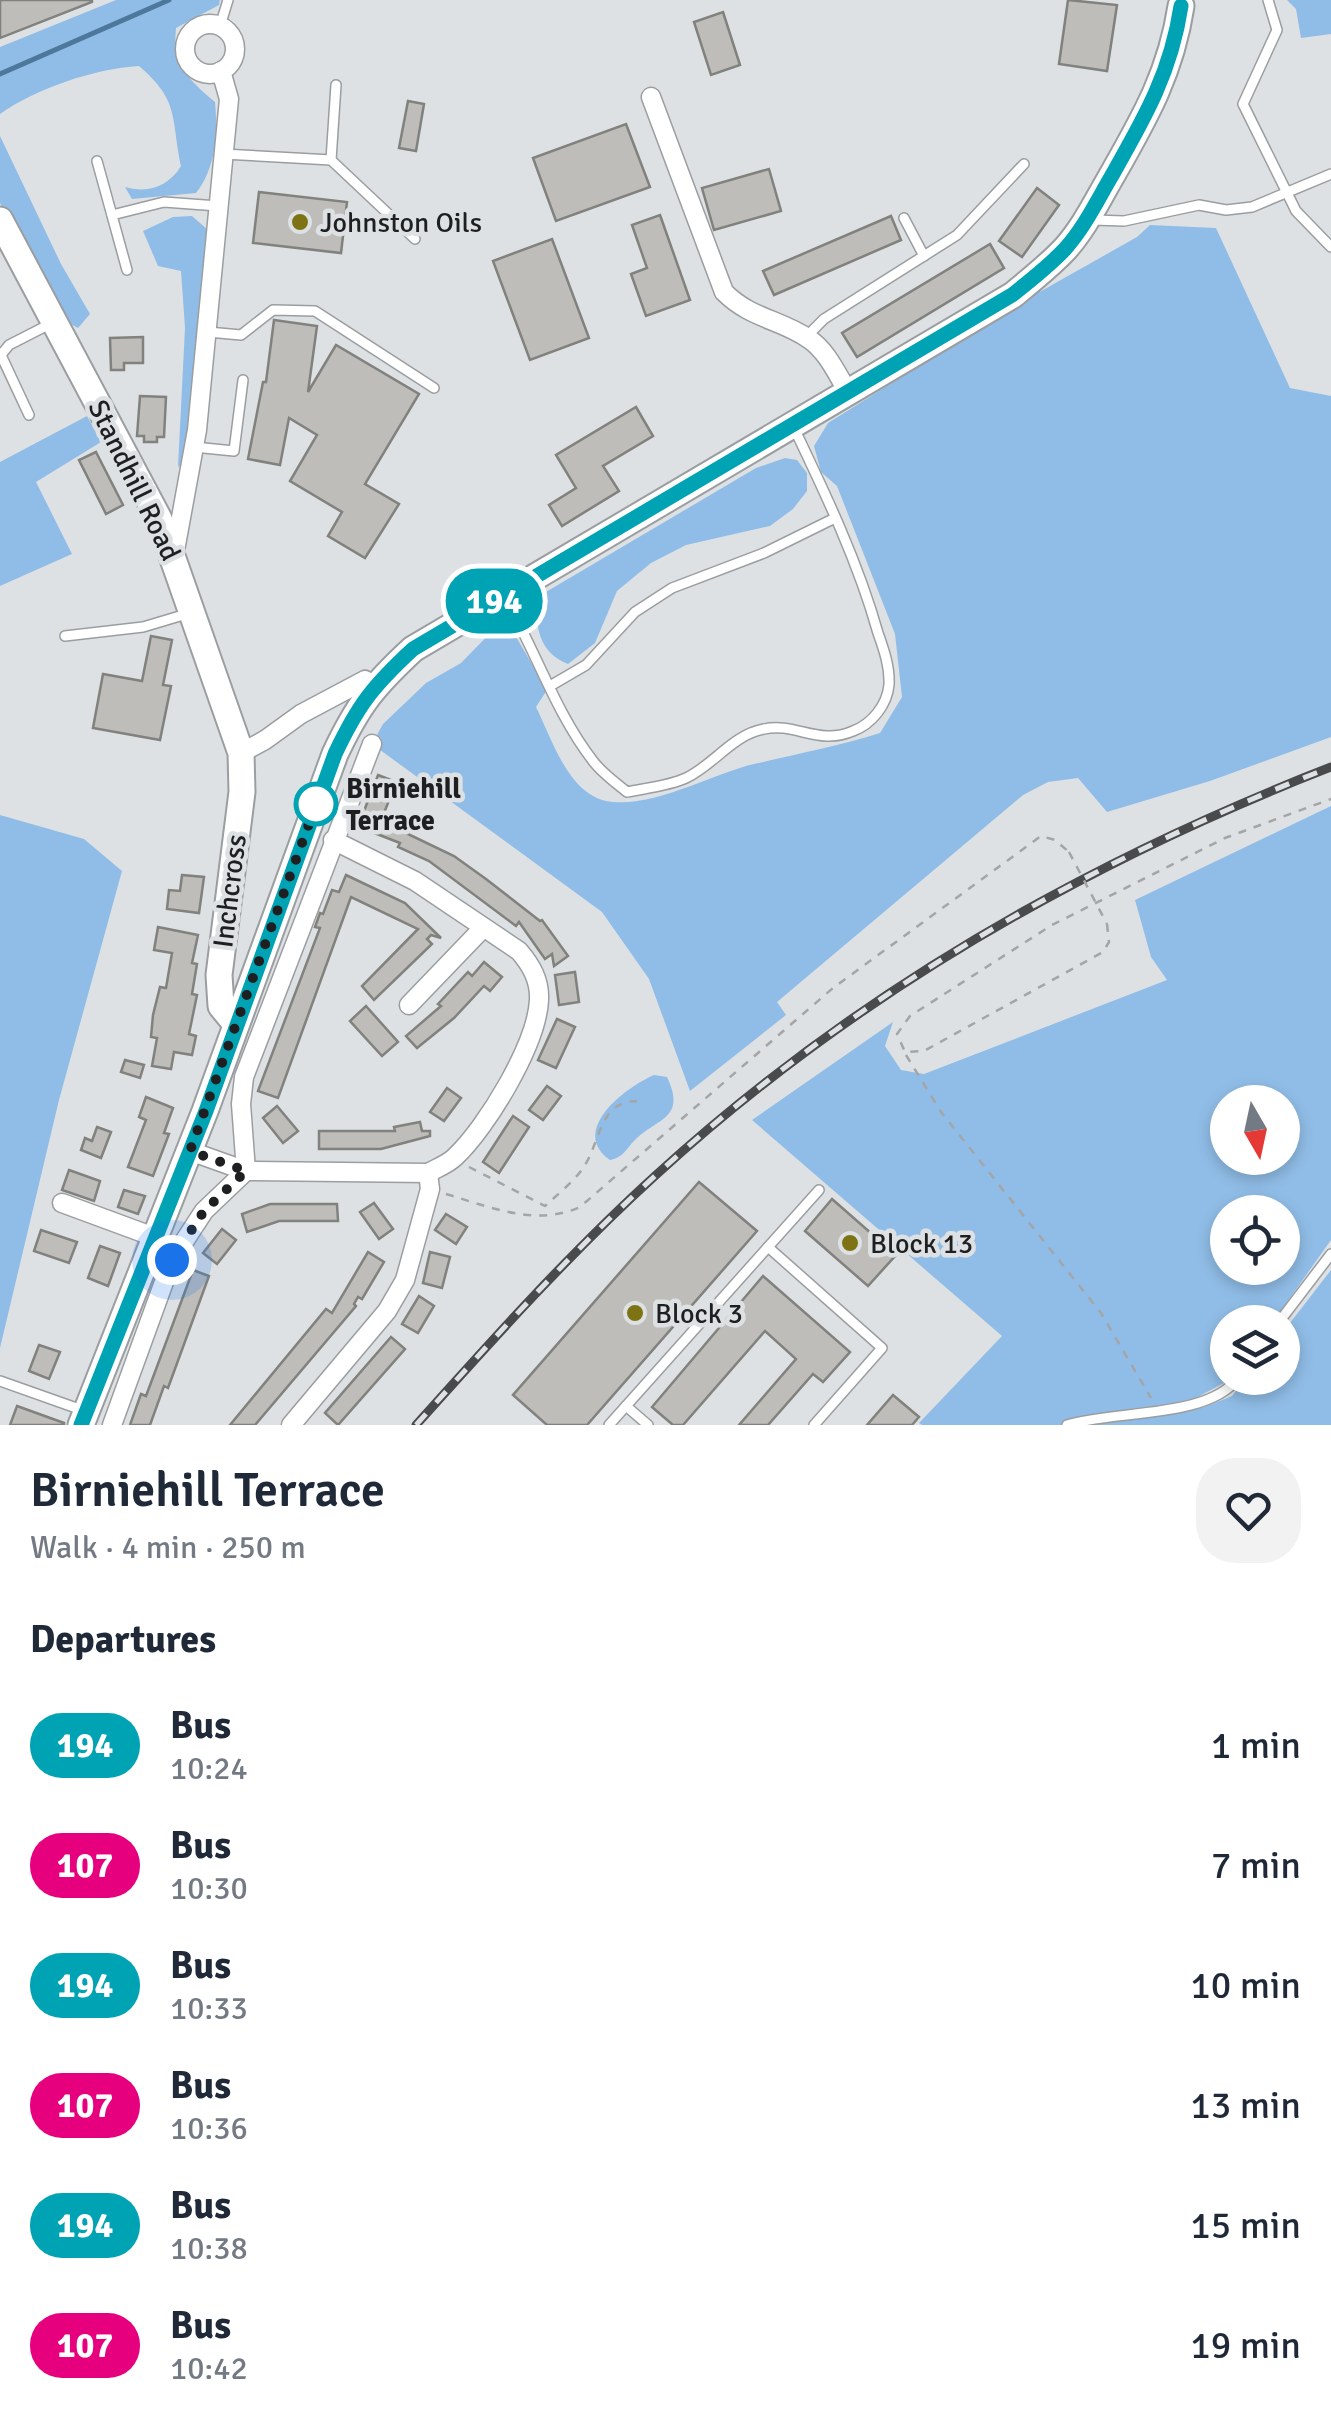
<!DOCTYPE html>
<meta charset="utf-8">
<style>
body{margin:0;font-family:Signika,sans-serif;background:#f2f2f3;color:#1f2937;height:100vh;display:flex;flex-direction:column;font-size:38px;white-space:nowrap}
*{box-sizing:border-box;margin:0}
p{font-size:32px;color:#747a83}
.icon{flex:none;width:55px;height:55px;fill:none;stroke:currentColor;stroke-width:2;stroke-linecap:round;stroke-linejoin:round}
.map{position:relative;height:1425px;overflow:hidden}
.details{display:flex;flex-direction:column;background:#fff;flex:1}
.details>*{flex:none}
.badge{padding:0 20px;border-radius:32px;font-size:35px;line-height:65px}
.needle{width:65px;rotate:171deg}
.tools{position:absolute;left:1210px;top:1085px;display:grid;gap:20px}
.tools a{display:grid;place-items:center;width:90px;height:90px;border-radius:50%;background:#fff;box-shadow:0 5px 15px #0003;font-size:50px}
.you{position:absolute;width:50px;height:50px;margin:-25px;border:8px solid #fff;border-radius:50%;background:#1a73e8;box-shadow:0 0 0 15px #1a73e833}
.map>.badge{position:absolute;translate:-50% -50%;box-shadow:0 0 0 5px #fff}
h2{padding:0 30px;font-size:38px;line-height:90px}
.round{display:grid;place-items:center;flex:none;width:105px;height:105px;border-radius:40px;background:#f2f2f3}
.overview{display:flex;align-items:center;justify-content:space-between;height:170px;padding:0 30px}
h1{font-size:48px;font-weight:600;line-height:75px}
ul{padding:0;list-style:none}
li{display:flex;align-items:center;gap:30px;height:120px;padding:0 30px}
li div{flex:1}
li b{display:block;font-size:38px}
li em{font-style:normal}
li .badge{min-width:110px;font-weight:700;text-align:center}
.map>svg:first-child{display:block}
</style>
<div class="map">
<svg width="1331" height="1425" viewBox="0 0 1331 1425">
<rect width="100%" height="100%" fill="#dee1e3"/>
<!-- green -->
<g fill="#90bde7" fill-rule="evenodd">
<path d="M116 0H220L219 5 176 28C172 65 189 80 215 102 218 133 216 168 196 193L132 199 125 187C148 194 169 186 181 166 171 118 180 101 139 66 94 69 37 88 0 114V47Z"/>
<path d="M1287 0H1331V34L1301 38 1296 9Z"/>
<path d="M0 136 61 264 90 314 78 328 67 322 57 307 0 203Z"/>
<path d="M192 216 208 230 187 460 178 467 185 328 181 271 158 266 143 231 173 217Z"/>
<path d="M1150 225 1216 228 1290 388 1331 396V737L1210 781 1107 812 1078 778 1048 782 1023 795 777 1002 786 1015 690 1091 649 979 602 912 372 744 383 724 426 683 461 663 500 623 515 635 547 690 536 707C550 735 564 780 593 796 633 819 713 773 754 764 797 754 838 746 880 733L902 697 895 634 837 486 821 472 814 446 828 423 1013 307 1137 237Z"/>
<path d="M87 416 101 442 36 482 72 554 0 586V462Z"/>
<path d="M785 458 797 460 807 473V491L793 509 770 526 686 545 651 563 617 591 595 643 568 664C537 651 538 628 534 599L756 468Z"/>
<path d="M1331 806V1240L1273 1322H1228L1229 1378 1224 1383 1192 1400 1202 1408 1232 1396 1246 1378H1282L1283 1332 1331 1270V1425H922L919 1423 1002 1336 752 1120 893 1022 885 1046 901 1070 924 1074 1167 980 1151 957 1135 900ZM1228 1102H1282V1158H1228ZM1228 1212H1282V1268H1228Z"/>
<path d="M0 815 84 839 122 871 59 1100 0 1348Z"/>
<path d="M654 1075 667 1077C687 1119 657 1118 635 1140 625 1150 624 1157 610 1160 569 1131 624 1088 654 1075Z"/>
</g>
<g fill="none" stroke-linecap="round" stroke-linejoin="round">
<!-- stream -->
<path stroke="#4e779c" stroke-width="5" d="M0 74 169 0"/>
</g>
<!-- building -->
<g fill="#bebdba" stroke="#81817e" stroke-width="2.5">
<path d="M0 0H92V2L0 38Z"/>
<path d="M1068 0 1117 5 1107 71 1059 64Z"/>
<path d="M723 12 740 65 711 75 694 22Z"/>
<path d="M408 101 424 104 416 151 399 148Z"/>
<path d="M626 124 650 187 556 221 533 158Z"/>
<path d="M769 169 781 211 714 230 702 188Z"/>
<path d="M1037 188 1059 205 1022 257 999 241Z"/>
<path d="M259 192 347 202 341 253 253 243Z"/>
<path d="M660 215 690 300 646 316 631 274 647 268 632 225Z"/>
<path d="M891 216 901 240 774 295 763 271Z"/>
<path d="M552 239 589 338 530 360 493 261Z"/>
<path d="M990 244 1004 268 857 357 842 333Z"/>
<path d="M274 320 317 326 308 392 336 345 419 394 365 484 399 504 365 558 328 536 342 512 290 481 317 435 289 418 280 465 248 459 263 382H266Z"/>
<path d="M143 337V363H124V370H111L110 338Z"/>
<path d="M140 396 166 397 164 437H157V442H144V436H137Z"/>
<path d="M636 407 653 436 603 466 619 491 562 526 549 505 576 488 556 455Z"/>
<path d="M96 452 123 505 106 514 79 460Z"/>
<path d="M151 636 172 640 163 685 171 686 160 740 93 728 103 674 142 681Z"/>
<path d="M378 775 396 782 381 821 454 856 486 879 540 921 542 920 568 956 554 966 552 954 545 959 519 922 516 926 429 861 398 847 400 843 364 829 369 818 362 816Z"/>
<path d="M182 875 204 877 199 913 167 909 169 890 180 891Z"/>
<path d="M346 875 405 903 441 938 431 935 427 939 432 944 374 1000 362 986 418 929 351 897 278 1098 258 1091 320 928 315 927 320 913 323 914 332 890 339 892Z"/>
<path d="M158 927 198 935 192 963 197 964 192 994 197 995 189 1034 196 1036 192 1055 174 1052 171 1069 152 1066 157 1038 151 1037 153 1015 160 987 166 988 172 953 154 950Z"/>
<path d="M484 962 502 977 490 991 484 986 454 1018 417 1048 406 1036 441 1006 438 1004 468 972 472 976Z"/>
<path d="M575 972 579 1002 559 1005 555 975Z"/>
<path d="M366 1006 398 1042 382 1056 350 1021Z"/>
<path d="M557 1019 575 1027 556 1068 538 1060Z"/>
<path d="M125 1060 144 1065 140 1078 121 1072Z"/>
<path d="M547 1086 561 1096 543 1120 529 1110Z"/>
<path d="M447 1088 461 1098 444 1121 430 1112Z"/>
<path d="M146 1097 173 1108 164 1133 169 1134 153 1176 128 1167 146 1120 139 1117Z"/>
<path d="M277 1106 298 1131 283 1143 263 1118Z"/>
<path d="M513 1116 529 1127 499 1173 483 1162Z"/>
<path d="M420 1122 422 1131H430V1136L381 1149H319V1131H395L394 1127Z"/>
<path d="M97 1127 111 1132 101 1158 81 1150 85 1138 92 1141Z"/>
<path d="M69 1170 100 1181 94 1201 62 1190Z"/>
<path d="M699 1182 757 1231 587 1425H547L513 1395Z"/>
<path d="M124 1190 145 1196 138 1214 118 1207Z"/>
<path d="M832 1199 896 1255 868 1286 805 1231Z"/>
<path d="M374 1203 393 1229 379 1239 360 1212Z"/>
<path d="M270 1204H337L338 1221H279L247 1232 242 1214Z"/>
<path d="M446 1214 467 1227 456 1244 435 1230Z"/>
<path d="M222 1229 236 1240 217 1264 203 1253Z"/>
<path d="M41 1230 77 1242 69 1263 34 1251Z"/>
<path d="M100 1246 120 1253 108 1286 88 1278Z"/>
<path d="M368 1252 384 1262 362 1299 358 1297 354 1304 356 1306 255 1425H230L326 1309 332 1313Z"/>
<path d="M430 1252 450 1257 442 1288 423 1283Z"/>
<path d="M193 1270 209 1276 168 1388 164 1386 150 1425H130L141 1394 146 1396Z"/>
<path d="M763 1276 850 1352 823 1382 813 1374 768 1425H739L796 1359 765 1331 683 1425H673L652 1407Z"/>
<path d="M419 1296 434 1306 418 1333 402 1324Z"/>
<path d="M391 1337 405 1349 338 1425 325 1413Z"/>
<path d="M39 1345 60 1352 49 1379 29 1371Z"/>
<path d="M893 1395 919 1417 912 1425H867Z"/>
<path d="M17 1406 64 1423V1425H10Z"/>
</g>
<g fill="none" stroke-linecap="round" stroke-linejoin="round">
<defs>
<g id="lane">
<path d="M1268 0 1277 30 1243 104 1296 211 1331 247"/>
<path d="M220 26 228 0"/>
<path d="M223 154 331 160 336 85"/>
<path d="M331 160 415 239"/>
<path d="M97 161 127 270"/>
<path d="M112 215 164 202 218 206"/>
<path d="M904 218 924 256"/>
<path d="M1093 220 1124 221 1199 205 1226 210 1252 207 1331 174"/>
<path d="M208 332 241 335 273 310 315 311 434 388"/>
<path d="M806 337 824 319 957 235 1024 164"/>
<path d="M0 353 29 415"/>
<path d="M1 355 9 345 52 323"/>
<path d="M194 447 234 451 243 380"/>
<path d="M505 598C536 651 555 712 593 761 602 773 616 783 627 792 646 788 669 786 686 778 714 765 732 735 764 729 795 722 819 746 853 731 872 724 887 705 889 685 890 667 884 650 878 633 858 562 826 495 794 428"/>
<path d="M65 636 143 627 190 613"/>
<path d="M550 686 586 665 635 612 672 588 764 553 835 518"/>
<path d="M768 1247 882 1348 814 1425"/>
<path d="M1279 1322 1331 1254"/>
<path d="M0 1381 82 1410"/>
<path d="M626 1406 648 1425"/>
<path d="M609 1425 819 1190"/>
<path d="M1067 1425C1113 1410 1208 1419 1238 1378"/>
</g>
<g id="street">
<circle cx="210" cy="49" r="25"/>
<path d="M651 97 724 292C751 319 780 319 809 339 827 351 837 374 848 392"/>
<path d="M174 556 197 430 229 99 221 71"/>
<path d="M241 753 265 740 301 714 365 680 373 686"/>
<path d="M409 1005 483 928"/>
<path d="M190 1151 246 1171 428 1173C437 1168 448 1164 455 1157 487 1127 537 1044 539 1000 540 980 531 965 519 951L415 881 333 840"/>
<path d="M62 1203 157 1238"/>
<path d="M112 1425 172 1260 204 1211 246 1171 241 1104 244 1077 372 744"/>
<path d="M291 1425 387 1311 405 1280 430 1189 428 1173"/>
</g>
<g id="secondary">
<path d="M0 220 159 519 241 753 242 792 219 975 221 1006 235 1023"/>
<path d="M81 1425 205 1111 335 754C358 705 373 686 413 649L1013 295C1031 280 1049 266 1065 249 1084 228 1097 201 1111 177 1144 119 1171 73 1181 6"/>
</g>
</defs>
<!-- lane casing -->
<use href="#lane" stroke="#9b9ea0" stroke-width="12"/>
<!-- street casing -->
<use href="#street" stroke="#9b9ea0" stroke-width="21"/>
<!-- secondary casing -->
<use href="#secondary" stroke="#9b9ea0" stroke-width="29"/>
<!-- path -->
<g stroke="#a3a5a7" stroke-width="2.5" stroke-dasharray="8 8" stroke-linecap="butt">
<path d="M1107 924 1109 942 1103 952 924 1051 905 1052 897 1034 910 1016 1052 925 1225 838 1331 799"/>
<path d="M906 1055 941 1112 1101 1313 1151 1398"/>
<path d="M469 1167 545 1206C559 1193 575 1181 585 1165 601 1139 600 1101 637 1101"/>
<path d="M446 1194C490 1207 536 1227 580 1207L833 988 1041 836 1055 840 1069 852"/>
</g>
<!-- lane -->
<use href="#lane" stroke="#fff" stroke-width="9"/>
<!-- street -->
<use href="#street" stroke="#fff" stroke-width="18"/>
<!-- secondary -->
<use href="#secondary" stroke="#fff" stroke-width="25"/>
<defs>
<path id="rail" d="M416 1425C493 1339 570 1253 656 1175 853 995 1084 863 1331 767"/>
</defs>
<!-- rail casing -->
<use href="#rail" stroke="#484a4b" stroke-width="9"/>
<!-- rail -->
<use href="#rail" stroke="#dee1e3" stroke-width="5" stroke-dasharray="15" stroke-linecap="butt"/>
<!-- path-bridge -->
<path stroke="#a3a5a7" stroke-width="2.5" stroke-dasharray="8 8" stroke-linecap="butt" d="M1069 852 1107 924"/>
</g>
<g fill="none" stroke-linecap="round" stroke-linejoin="round">
<defs>
<path id="line" d="M81 1425 206 1111 335 754C358 705 373 686 413 649L1012 295C1031 280 1049 266 1065 249 1084 228 1097 201 1111 177 1144 119 1171 73 1181 6"/>
</defs>
<!-- line casing -->
<use href="#line" stroke="#fff" stroke-width="22"/>
<!-- line -->
<use href="#line" stroke="#00a3b4" stroke-width="15"/>
<!-- walk -->
<path stroke="#1e1f20" stroke-width="10" stroke-dasharray="0 18" d="M172 1260 204 1211 246 1171 190 1151 322 788 316 804"/>
</g>
<!-- markers -->
<g fill="#7d7314" stroke="#dee1e3" stroke-width="4">
<circle cx="300" cy="222" r="10"/>
<circle cx="850" cy="1243" r="10"/>
<circle cx="635" cy="1313" r="10"/>
</g>
<circle fill="#fff" stroke="#00a3b4" stroke-width="5" cx="316" cy="804" r="20"/>
<g text-anchor="middle" stroke-width="9" stroke-linejoin="round" paint-order="stroke">
<!-- poi labels -->
<g font-size="28" fill="#1e1f20" stroke="#dee1e3" text-anchor="start">
<text x="320" y="232">Johnston Oils</text>
<text x="870" y="1253">Block 13</text>
<text x="655" y="1323">Block 3</text>
</g>
<!-- street labels -->
<g font-size="28" fill="#1e1f20" stroke="#dee1e3">
<text transform="translate(135 480) rotate(64)" y="10">Standhill Road</text>
<text transform="translate(229 891) rotate(-83)" y="10">Inchcross</text>
</g>
<!-- stop labels -->
<g font-size="28" font-weight="bold" fill="#1e1f20" stroke="#dee1e3" text-anchor="start">
<text x="346" y="798">Birniehill<tspan x="346" dy="32">Terrace</tspan></text>
</g>
</g>
</svg>
<div class="tools">
<a><svg class="needle" viewBox="-14 -14 28 28"><path d="M0-13l5 13h-10z" fill="#e53935"/><path d="M0 13l5-13h-10z" fill="#747a83"/></svg></a>
<a><svg class="icon" aria-label="locate" viewBox="0 0 24 24"><circle cx="12" cy="12" r="6"/><path d="M12 2v4M12 18v4M2 12h4M18 12h4"/></svg></a>
<a><svg class="icon" aria-label="layers" viewBox="0 0 24 24"><path d="M12 4l9 5-9 5-9-5zM3 14l9 5 9-5"/></svg></a>
</div>
<div class="you" style="left:172px;top:1260px"></div>
<b class="badge" style="left:494px;top:601px;background:#00a3b4;color:#fff">194</b>
</div>
<section class="details">
<div class="overview"><div><h1>Birniehill Terrace</h1><p>Walk · 4 min · 250 m</p></div><a class="round"><svg class="icon" aria-label="heart" viewBox="0 0 24 24"><path d="M12 20l-8-8c-3-5 5-10 8-4 3-6 11-1 8 4z"/></svg></a></div>
<h2>Departures</h2>
<ul>
<li><span class="badge" style="background:#00a3b4;color:#fff">194</span><div><b>Bus</b><p>10:24</p></div><em>1 min</em></li>
<li><span class="badge" style="background:#e6007e;color:#fff">107</span><div><b>Bus</b><p>10:30</p></div><em>7 min</em></li>
<li><span class="badge" style="background:#00a3b4;color:#fff">194</span><div><b>Bus</b><p>10:33</p></div><em>10 min</em></li>
<li><span class="badge" style="background:#e6007e;color:#fff">107</span><div><b>Bus</b><p>10:36</p></div><em>13 min</em></li>
<li><span class="badge" style="background:#00a3b4;color:#fff">194</span><div><b>Bus</b><p>10:38</p></div><em>15 min</em></li>
<li><span class="badge" style="background:#e6007e;color:#fff">107</span><div><b>Bus</b><p>10:42</p></div><em>19 min</em></li>
</ul>
</section>
